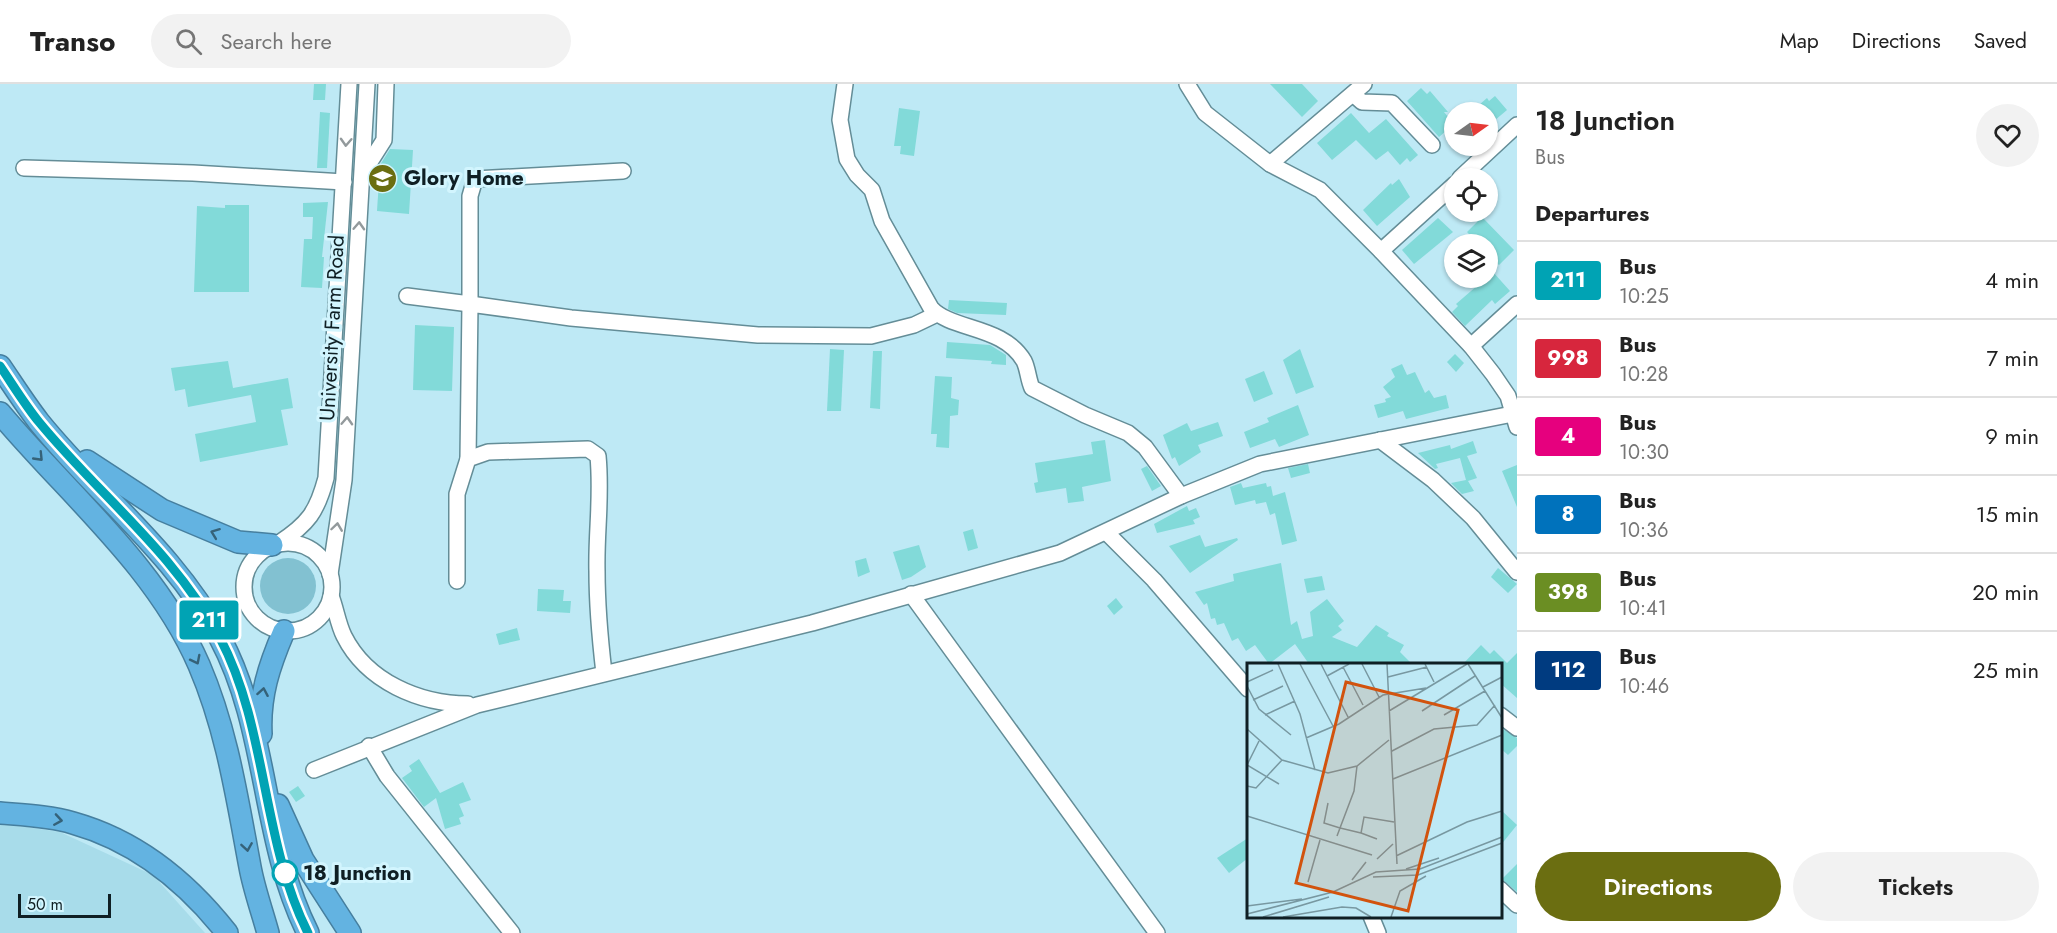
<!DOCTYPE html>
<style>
body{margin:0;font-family:Jost,sans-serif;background:#f2f2f2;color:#222;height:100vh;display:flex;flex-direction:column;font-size:22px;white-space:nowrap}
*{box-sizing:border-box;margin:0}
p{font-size:20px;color:#767676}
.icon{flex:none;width:33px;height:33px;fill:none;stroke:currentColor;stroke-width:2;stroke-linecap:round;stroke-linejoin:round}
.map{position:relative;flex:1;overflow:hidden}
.panel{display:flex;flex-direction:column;background:#fff;width:540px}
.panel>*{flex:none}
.badge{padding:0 12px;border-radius:4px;font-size:21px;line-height:39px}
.needle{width:39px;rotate:76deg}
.buttons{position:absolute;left:1444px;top:18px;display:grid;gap:12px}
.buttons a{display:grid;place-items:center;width:54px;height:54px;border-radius:50%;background:#fff;box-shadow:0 2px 4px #0004;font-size:30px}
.scale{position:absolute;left:18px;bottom:15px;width:93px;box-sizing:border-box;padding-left:6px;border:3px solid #0f1f24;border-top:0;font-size:16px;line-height:21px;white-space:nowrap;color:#0f1f24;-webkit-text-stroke:4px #d2f5fe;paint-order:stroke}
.map>.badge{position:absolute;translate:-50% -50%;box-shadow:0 0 0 3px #fff}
h2{padding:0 18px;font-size:22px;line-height:54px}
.round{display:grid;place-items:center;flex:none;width:63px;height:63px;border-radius:32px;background:#f2f2f2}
.overview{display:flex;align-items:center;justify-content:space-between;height:102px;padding:0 18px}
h1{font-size:28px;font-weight:600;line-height:45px}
.action{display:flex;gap:12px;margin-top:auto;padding:12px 18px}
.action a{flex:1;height:69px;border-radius:36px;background:#6b6e11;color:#fff;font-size:24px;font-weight:600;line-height:69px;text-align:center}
.action a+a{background:#f2f2f2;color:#222}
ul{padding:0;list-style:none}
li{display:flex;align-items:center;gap:18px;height:78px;padding:0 18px;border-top:2px solid #e0e0e0}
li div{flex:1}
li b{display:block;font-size:22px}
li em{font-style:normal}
li .badge{min-width:66px;font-weight:700;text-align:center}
header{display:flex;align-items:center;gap:36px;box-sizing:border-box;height:84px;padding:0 30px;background:#fff;border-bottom:2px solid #e0e0e0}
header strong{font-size:28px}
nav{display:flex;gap:33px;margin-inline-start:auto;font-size:21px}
.search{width:420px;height:54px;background:#f2f2f2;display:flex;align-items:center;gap:15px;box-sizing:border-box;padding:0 21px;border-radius:33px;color:#767676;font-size:22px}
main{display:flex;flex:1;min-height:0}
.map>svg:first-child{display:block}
</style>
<header>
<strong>Transo</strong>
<div class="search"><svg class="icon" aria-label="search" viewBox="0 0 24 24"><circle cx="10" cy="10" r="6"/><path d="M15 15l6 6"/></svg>Search here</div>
<nav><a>Map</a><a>Directions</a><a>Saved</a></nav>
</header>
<main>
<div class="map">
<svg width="1517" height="849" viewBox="0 0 1517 849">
<rect width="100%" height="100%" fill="#bee9f5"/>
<!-- built -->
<path fill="#a8dcea" d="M0 739 60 748 153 791 205 849H0Z"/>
<!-- green -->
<circle fill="#82c1d1" cx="288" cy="502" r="28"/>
<!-- building -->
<g fill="#82dad9">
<path d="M314 0H326L325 16H313Z"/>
<path d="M1270 0H1302L1318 17 1302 33Z"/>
<path d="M1421 4 1427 10 1430 7 1448 28H1444L1454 40 1439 53 1407 17Z"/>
<path d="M1495 12 1507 26 1488 42V28H1471L1487 14 1489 17Z"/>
<path d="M899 24 920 27 914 72 900 70 901 62H894Z"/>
<path d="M320 28 330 29 327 84H317Z"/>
<path d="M1351 29 1369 49 1386 35 1418 71 1410 78 1407 74 1400 81 1388 67 1376 76 1356 56 1332 76 1317 59Z"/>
<path d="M390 65 413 66 409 130 377 127 380 81Z"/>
<path d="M1399 95 1410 113 1377 142 1363 126 1391 99 1392 101Z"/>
<path d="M328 118 322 173H324L322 204 301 203 304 155H312L313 133H303V119Z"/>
<path d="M225 121H249V208H194L197 122 225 124Z"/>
<path d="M1482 133 1514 166 1499 181 1488 170V160H1479L1467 148Z"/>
<path d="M1438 134 1453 148 1414 180 1402 166Z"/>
<path d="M1493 188 1510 207 1495 220 1492 216 1465 242 1452 228 1458 222 1456 220Z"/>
<path d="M949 216 1007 219 1006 231 957 229 948 225Z"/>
<path d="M415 241 454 243 452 307 413 306Z"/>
<path d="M947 258 990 261 1006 271V281L991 280 992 277 946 274Z"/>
<path d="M830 265 844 266 841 327H827Z"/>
<path d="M1300 265 1314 303 1296 310 1283 276Z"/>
<path d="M873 267H882L880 325 870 324Z"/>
<path d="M1455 270 1464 279 1456 288 1447 278Z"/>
<path d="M228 277 233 304 288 294 293 324 281 326 288 361 200 378 195 350 256 338 251 311 188 323 185 305 175 307 171 284Z"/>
<path d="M1402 280 1407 291 1415 288 1425 309 1429 306 1434 314 1446 311 1449 324 1406 335 1403 327 1378 334 1374 321 1386 318 1385 315 1391 313 1383 303 1395 293 1391 285Z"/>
<path d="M1264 287 1273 310 1254 318 1245 295Z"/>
<path d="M935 292 952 293 951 314 959 316 958 331 950 332 949 364 936 363 937 350H931Z"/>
<path d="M1298 321 1309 351 1279 363 1275 355 1250 364 1244 348 1269 338 1267 334Z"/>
<path d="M1218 338 1223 352 1198 361 1201 368 1179 382 1175 373 1172 375 1163 351 1187 339 1191 347Z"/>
<path d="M1105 356 1111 397 1082 403 1084 417 1068 419 1066 404 1036 409 1034 399 1038 398 1035 379 1093 370 1091 358Z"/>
<path d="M1473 357 1477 369 1467 372 1477 394 1468 397 1474 407 1462 410 1451 399 1466 396 1460 374 1436 380 1438 384 1435 385 1418 369 1450 361 1451 365Z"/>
<path d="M1308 380 1310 389 1291 394 1288 384Z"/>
<path d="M1517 381V423L1502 387Z"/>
<path d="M1147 382 1161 402 1152 407 1141 385Z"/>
<path d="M1241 399 1243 404 1266 399 1267 403 1271 402 1273 412 1285 408 1297 457 1282 461 1275 429 1270 431 1266 418 1256 420 1255 416 1235 421 1230 403Z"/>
<path d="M1187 422 1189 427 1196 424 1200 433 1193 436 1195 440 1157 449 1154 440Z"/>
<path d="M973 445 978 464 968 467 963 448Z"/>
<path d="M1200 451 1205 463 1237 454 1238 456 1190 489 1169 462Z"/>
<path d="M919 461 926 483 911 493 902 496 893 468Z"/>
<path d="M866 474 870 488 858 493 855 477Z"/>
<path d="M1281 479 1291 541 1297 537 1302 555 1313 552 1310 528 1327 515 1344 537 1338 542 1342 546 1332 553 1357 563 1376 541 1389 549 1387 552 1404 561 1400 568 1412 580H1309L1295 560 1269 580 1255 561 1246 567 1238 554 1232 557 1224 539 1217 541 1215 534 1211 535 1207 519 1204 521 1195 508 1234 497 1233 490Z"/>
<path d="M1498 484 1517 500 1508 509 1491 493Z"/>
<path d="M1322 492 1325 506 1307 509 1304 495Z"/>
<path d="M538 505 564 506 563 517H571L570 529 537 527Z"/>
<path d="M1116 514 1123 523 1114 531 1107 522Z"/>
<path d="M517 544 520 556 499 561 496 550Z"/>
<path d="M1481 561 1490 570 1494 566 1507 579 1517 569V614L1500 599V580H1463Z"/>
<path d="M1501 644 1517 654V662L1508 671 1500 664Z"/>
<path d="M419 675 440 709 463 698 471 716 459 720 464 732 459 734 461 740 445 745 436 714 424 723 402 694 412 687 409 682Z"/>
<path d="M298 702 305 712 296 718 289 708Z"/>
<path d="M1500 725 1517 741 1500 762Z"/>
<path d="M1248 754V774L1229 789 1217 774Z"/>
<path d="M1517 780V808L1502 795Z"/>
</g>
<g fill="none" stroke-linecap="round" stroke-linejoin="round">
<defs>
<g id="minor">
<path d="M845 0 840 36 847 75 857 91 872 106 882 137 931 224C952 247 1003 241 1024 277 1028 285 1028 295 1032 304L1085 331 1128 349 1145 363 1181 412"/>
<path d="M1187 0 1205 29 1270 80 1320 106 1381 167 1471 262 1493 290 1508 312 1517 343"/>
<path d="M1353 10 1362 18 1392 19 1432 61"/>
<path d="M1270 80 1364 0"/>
<path d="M24 84 193 89 344 98"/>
<path d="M363 89 384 56 386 0"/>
<path d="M1460 94 1517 41"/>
<path d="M1381 167 1455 100"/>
<path d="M407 212 470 220V112L475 95 623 87"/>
<path d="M1471 262 1517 220"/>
<path d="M1380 356 1433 396 1473 434 1517 488"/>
<path d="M468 375 470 220 571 234 758 251 871 252 914 241 937 230"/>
<path d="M1106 448 1154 496 1248 605"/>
<circle cx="288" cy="503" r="44"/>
<path d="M279 459C308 440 317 428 326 394L349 0"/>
<path d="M330 490 344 396 367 0"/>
<path d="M457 497V410L468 375 488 368 588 365 598 372C602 413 596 448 597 487 597 522 600 555 604 589"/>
<path d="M911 510 1157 849"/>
<path d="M331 512C336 525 338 540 344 552 367 598 420 620 468 620"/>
<path d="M1500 631 1517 644"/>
<path d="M369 662 387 692 512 849"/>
<path d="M314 686 477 621 812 539 1060 469 1181 412 1260 380 1517 329"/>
<path d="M1500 805 1517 821"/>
<path d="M1371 832 1378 849"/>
</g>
<g id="highway">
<path d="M0 282C13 301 25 320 39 338 98 411 176 470 220 554 269 645 261 756 308 849"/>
<path d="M0 329C68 410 156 482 199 581 227 646 237 714 250 783 254 805 262 827 268 849"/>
<path d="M87 377 162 426 238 458 272 461"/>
<path d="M261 650C259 612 269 582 284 547"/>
<path d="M278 721 303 776 350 849"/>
<path d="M0 729C24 731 50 732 73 739 137 757 187 798 227 849"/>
</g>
</defs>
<!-- minor casing -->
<use href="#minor" stroke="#648d97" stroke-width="18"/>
<!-- highway casing -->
<use href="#highway" stroke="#467f9f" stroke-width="24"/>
<!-- minor -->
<use href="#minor" stroke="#fff" stroke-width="15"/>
<!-- highway -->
<use href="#highway" stroke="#63b3e1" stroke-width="21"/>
</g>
<!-- one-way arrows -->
<defs><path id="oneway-chevron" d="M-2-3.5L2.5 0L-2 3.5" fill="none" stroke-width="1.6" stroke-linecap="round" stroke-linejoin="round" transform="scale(1.5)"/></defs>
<g stroke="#939a9c">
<use href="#oneway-chevron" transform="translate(346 58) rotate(93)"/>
<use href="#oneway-chevron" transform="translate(359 142) rotate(-87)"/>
<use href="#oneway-chevron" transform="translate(347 337) rotate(-87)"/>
<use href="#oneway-chevron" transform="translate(337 443) rotate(-82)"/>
</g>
<g stroke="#356279">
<use href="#oneway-chevron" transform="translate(39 373) rotate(46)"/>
<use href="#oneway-chevron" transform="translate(215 449) rotate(-159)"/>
<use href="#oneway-chevron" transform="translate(196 576) rotate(63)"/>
<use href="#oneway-chevron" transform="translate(263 608) rotate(-80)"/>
<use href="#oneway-chevron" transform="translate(58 736) rotate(9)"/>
<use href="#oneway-chevron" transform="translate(247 763) rotate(81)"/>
</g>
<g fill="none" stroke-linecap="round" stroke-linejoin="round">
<defs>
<path id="line" d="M0 282C13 301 25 321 39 338 98 410 176 470 220 554 268 645 261 756 308 849"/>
</defs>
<!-- line casing -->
<use href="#line" stroke="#fff" stroke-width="14"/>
<!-- line -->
<use href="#line" stroke="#00a3b4" stroke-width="9"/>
</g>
<!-- icons -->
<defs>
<symbol id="school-disc" viewBox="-11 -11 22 22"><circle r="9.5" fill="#6b6e11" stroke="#d2f5fe"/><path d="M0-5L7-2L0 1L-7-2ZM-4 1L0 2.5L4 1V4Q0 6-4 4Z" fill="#fff"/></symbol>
</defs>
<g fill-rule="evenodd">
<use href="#school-disc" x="366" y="78" width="33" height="33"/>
</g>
<!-- markers -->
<circle fill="#fff" stroke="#00a3b4" stroke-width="3" cx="285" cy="789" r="12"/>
<g text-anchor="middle" stroke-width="6" stroke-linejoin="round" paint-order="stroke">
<!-- poi labels -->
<g font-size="21" font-weight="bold" fill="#0f1f24" stroke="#d2f5fe" text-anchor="start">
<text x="404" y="101">Glory Home</text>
</g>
<!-- street labels -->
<g font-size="21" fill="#0f1f24" stroke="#d2f5fe">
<text transform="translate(332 244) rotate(-87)" y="7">University Farm Road</text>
</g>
<!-- stop labels -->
<g font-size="21" font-weight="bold" fill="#0f1f24" stroke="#d2f5fe" text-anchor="start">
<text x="303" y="796">18 Junction</text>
</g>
</g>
<!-- overview -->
<g transform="translate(1247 579)">
<rect width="255" height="255" fill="#bee9f5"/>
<path fill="none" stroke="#7898a1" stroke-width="1.5" d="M31 1 53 51 68 107M53 1 86 63M74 1 101 54M115 1 132 34M140 1 150 201M178 1 187 19M221 1 255 55M96 4 116 42M80 13 102 1M141 14 180 4M0 19 26 7M0 23 12 46 44 72M236 24 255 14M6 37 36 23M142 48 220 1M175 48 228 13M18 52 48 38M197 52 238 28M0 66 35 97 81 110 110 103 142 77M59 75 92 61 136 32 179 25M12 78 0 102 32 121M145 88 187 66 230 62 248 42M110 103 107 128 93 165 114 170M146 116 255 72M0 123 9 125 35 97M81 140 77 160 93 165 90 173M0 153 125 192M130 176 114 170 117 154 147 159M149 193 220 159 255 148M130 196 146 181M159 206 192 195M126 214 171 212 255 180M105 217 119 199M61 219 73 177M0 243 55 236M0 251 86 229 129 209 173 206 255 174M16 254 82 234M36 254 95 244 109 245 124 254M144 254 153 228 179 213"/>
<path fill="#d2530e" fill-opacity="0.15" stroke="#d2530e" stroke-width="3" d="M99 19 211 47 161 248 49 220Z"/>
<rect width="255" height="255" fill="none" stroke="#0f1f24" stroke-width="3"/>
</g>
</svg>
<div class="buttons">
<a><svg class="needle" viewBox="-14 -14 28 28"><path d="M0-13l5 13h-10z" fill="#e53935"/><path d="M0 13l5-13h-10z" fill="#767676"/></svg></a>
<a><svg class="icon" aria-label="locate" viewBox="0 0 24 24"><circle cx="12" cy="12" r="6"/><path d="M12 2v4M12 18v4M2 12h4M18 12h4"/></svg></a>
<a><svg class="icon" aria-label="layers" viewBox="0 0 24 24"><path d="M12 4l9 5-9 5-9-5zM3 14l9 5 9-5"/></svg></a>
</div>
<div class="scale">50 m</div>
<b class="badge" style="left:209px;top:536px;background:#00a3b4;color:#fff">211</b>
</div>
<section class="panel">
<div class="overview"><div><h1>18 Junction</h1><p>Bus</p></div><a class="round"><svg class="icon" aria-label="heart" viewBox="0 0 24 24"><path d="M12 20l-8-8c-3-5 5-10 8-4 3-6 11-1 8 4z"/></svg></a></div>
<h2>Departures</h2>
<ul>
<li><span class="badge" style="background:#00a3b4;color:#fff">211</span><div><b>Bus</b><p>10:25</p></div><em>4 min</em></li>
<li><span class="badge" style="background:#d7263d;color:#fff">998</span><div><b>Bus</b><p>10:28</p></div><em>7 min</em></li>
<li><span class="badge" style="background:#e6007e;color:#fff">4</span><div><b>Bus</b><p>10:30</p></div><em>9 min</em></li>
<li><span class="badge" style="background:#0072bc;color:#fff">8</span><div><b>Bus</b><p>10:36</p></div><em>15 min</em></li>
<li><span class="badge" style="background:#6b8e23;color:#fff">398</span><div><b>Bus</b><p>10:41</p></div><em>20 min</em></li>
<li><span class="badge" style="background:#003b80;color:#fff">112</span><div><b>Bus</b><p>10:46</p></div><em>25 min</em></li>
</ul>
<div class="action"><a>Directions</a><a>Tickets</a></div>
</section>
</main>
